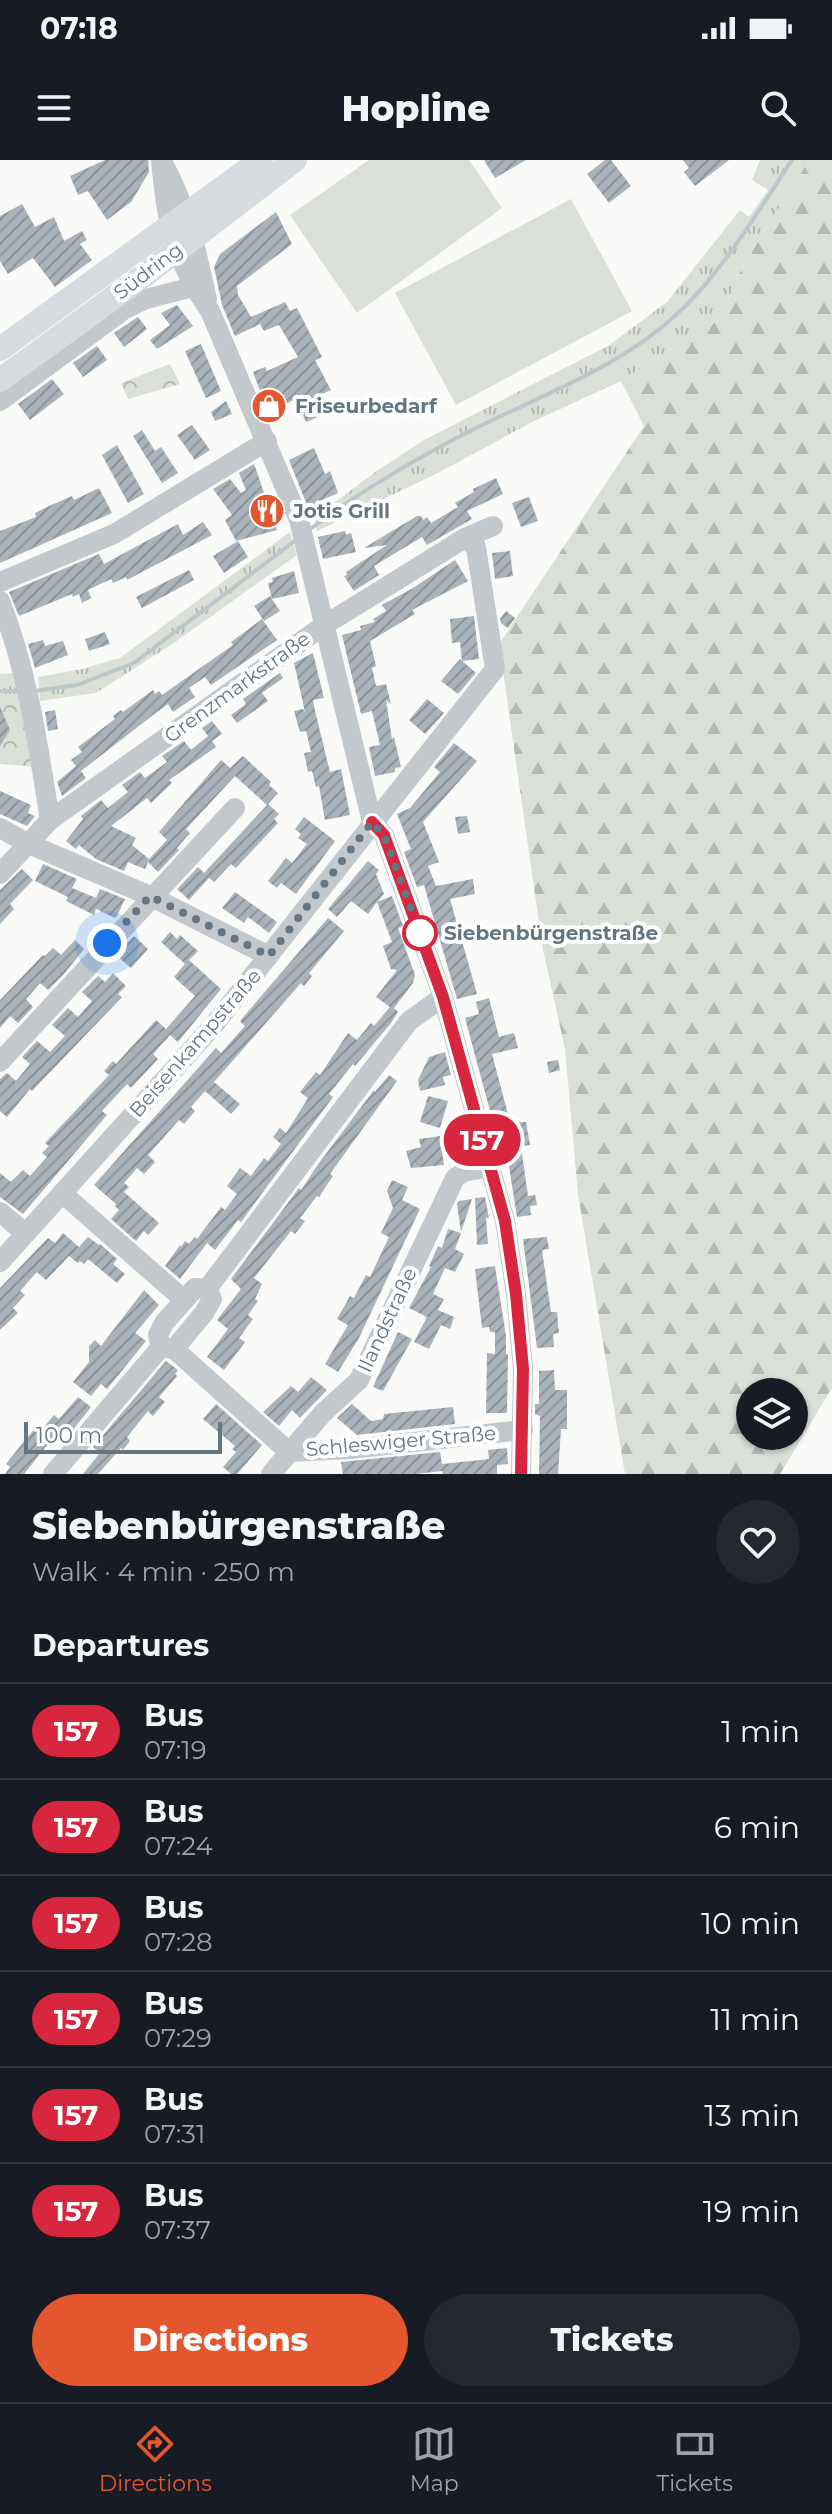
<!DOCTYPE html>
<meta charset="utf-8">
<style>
body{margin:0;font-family:Montserrat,sans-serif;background:#242831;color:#f1f3f6;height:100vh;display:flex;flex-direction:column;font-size:30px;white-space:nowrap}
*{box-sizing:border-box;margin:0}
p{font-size:26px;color:#9ea1a6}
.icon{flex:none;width:44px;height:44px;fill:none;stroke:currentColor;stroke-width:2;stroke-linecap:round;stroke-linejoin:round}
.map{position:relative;height:1314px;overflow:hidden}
.details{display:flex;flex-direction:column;background:#171b24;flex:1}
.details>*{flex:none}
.badge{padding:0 16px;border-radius:26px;font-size:28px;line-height:52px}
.controls{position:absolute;left:736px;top:1218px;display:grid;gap:16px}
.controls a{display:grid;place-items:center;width:72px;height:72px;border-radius:50%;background:#171b24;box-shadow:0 2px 6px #0004;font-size:40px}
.scale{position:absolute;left:24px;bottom:20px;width:198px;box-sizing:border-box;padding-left:8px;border:4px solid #657683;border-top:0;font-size:22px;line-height:28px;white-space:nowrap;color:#657683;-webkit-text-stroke:6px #fff;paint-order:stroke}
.you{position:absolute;width:40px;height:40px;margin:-20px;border:6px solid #fff;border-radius:50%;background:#1a73e8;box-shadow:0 0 0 12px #1a73e833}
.map>.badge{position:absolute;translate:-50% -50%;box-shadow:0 0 0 4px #fff}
h2{padding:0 32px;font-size:30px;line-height:72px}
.round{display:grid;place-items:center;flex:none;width:84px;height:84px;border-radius:42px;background:#242831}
.head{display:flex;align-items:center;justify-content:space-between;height:136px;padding:0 32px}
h1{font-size:38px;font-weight:800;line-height:60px}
.cta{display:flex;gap:16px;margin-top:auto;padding:16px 32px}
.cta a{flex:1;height:92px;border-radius:48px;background:#e4572e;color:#fff;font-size:32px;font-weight:800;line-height:92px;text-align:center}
.cta a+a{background:#242831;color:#f1f3f6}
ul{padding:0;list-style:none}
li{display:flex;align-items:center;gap:24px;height:96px;padding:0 32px;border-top:2px solid #363941}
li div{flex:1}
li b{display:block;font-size:30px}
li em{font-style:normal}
li .badge{min-width:88px;font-weight:700;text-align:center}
.status{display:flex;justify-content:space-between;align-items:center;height:56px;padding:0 40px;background:#171b24;direction:ltr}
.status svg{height:22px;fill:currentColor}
header{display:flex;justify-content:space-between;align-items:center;height:104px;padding:0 32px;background:#171b24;font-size:36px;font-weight:800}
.tabs{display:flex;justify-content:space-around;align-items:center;height:112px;border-top:2px solid #363941;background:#171b24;font-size:22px;color:#9ea1a6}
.tabs a{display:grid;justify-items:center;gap:4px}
.tabs .on{color:#e4572e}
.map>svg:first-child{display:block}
</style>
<div class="status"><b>07:18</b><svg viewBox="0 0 49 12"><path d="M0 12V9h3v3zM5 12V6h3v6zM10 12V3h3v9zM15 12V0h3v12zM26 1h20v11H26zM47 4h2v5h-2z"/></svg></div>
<header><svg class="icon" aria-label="menu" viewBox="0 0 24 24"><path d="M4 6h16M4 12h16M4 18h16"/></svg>Hopline<svg class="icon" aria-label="search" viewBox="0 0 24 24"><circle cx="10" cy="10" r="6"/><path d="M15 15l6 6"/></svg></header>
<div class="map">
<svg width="832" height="1314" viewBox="0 0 832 1314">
<defs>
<pattern id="grass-tufts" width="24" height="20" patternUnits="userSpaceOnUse" patternTransform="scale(2)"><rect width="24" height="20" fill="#dadfd7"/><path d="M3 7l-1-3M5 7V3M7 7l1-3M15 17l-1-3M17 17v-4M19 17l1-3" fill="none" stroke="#b4b9b4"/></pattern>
<pattern id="forest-firs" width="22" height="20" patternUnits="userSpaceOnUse" patternTransform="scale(2)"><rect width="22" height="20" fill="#dadfd7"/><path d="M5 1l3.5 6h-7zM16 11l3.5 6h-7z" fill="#b4b9b4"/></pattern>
<pattern id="park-crowns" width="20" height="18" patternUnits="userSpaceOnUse" patternTransform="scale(2)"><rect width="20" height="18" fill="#dadfd7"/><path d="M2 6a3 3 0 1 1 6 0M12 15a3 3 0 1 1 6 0" fill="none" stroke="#b4b9b4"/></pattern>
<pattern id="building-hatch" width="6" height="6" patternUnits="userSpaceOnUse" patternTransform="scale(2)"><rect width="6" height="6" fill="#aab3b9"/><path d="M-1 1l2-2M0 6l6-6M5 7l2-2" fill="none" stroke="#8e969c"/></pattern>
</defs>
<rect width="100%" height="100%" fill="#fafaf8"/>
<!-- grass -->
<g fill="url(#grass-tufts)">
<path d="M760 0H809L744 103 720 159 621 221 532 262 438 313 317 371 314 358 378 310 424 280 608 186 667 142 740 50 749 57 768 30 752 20Z"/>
<path d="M290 372 297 395 171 485 96 533 40 541 38 517 82 509 120 498Z"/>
<path d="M16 513 23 540 0 542V514Z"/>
</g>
<!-- forest -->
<path fill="url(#forest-firs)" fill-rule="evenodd" d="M809 0H832V1228L780 1314H625L578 1034 565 889 543 790 499 484 644 266 621 221 720 159 744 103ZM750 1232H794V1276H750Z"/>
<!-- park -->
<g fill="url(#park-crowns)">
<path d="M170 204 180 224 128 239 121 223Z"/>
<path d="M23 540 36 607 0 604V542Z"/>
</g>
<!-- pitch -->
<g fill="#dadfd7">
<path d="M369 0H469L502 48 357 153 290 55Z"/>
<path d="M571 39 632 151 456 245 395 133Z"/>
</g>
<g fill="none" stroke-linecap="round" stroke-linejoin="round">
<!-- stream -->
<g stroke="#bbc7cb" stroke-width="4">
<path d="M309 370C363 329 420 296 480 266 547 233 619 207 675 156 723 112 756 54 792 0"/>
<path d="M0 531H22"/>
<path d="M34 531 77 525 134 503 296 380"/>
</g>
</g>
<!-- building -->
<g fill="url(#building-hatch)">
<path d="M105 0H148L149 12 131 42 107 60 88 31 78 35 70 16Z"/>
<path d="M484 0H526L495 18Z"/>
<path d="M605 0H611L631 26 609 43 587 14Z"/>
<path d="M683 0H729L695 26 684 12 689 8Z"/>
<path d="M22 44 35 67 54 57 64 81 82 71 87 80 80 84 92 100 55 127 33 98 8 114 0 101V56Z"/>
<path d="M276 52 292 84 237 126 238 135 251 157 285 142 290 151 297 148 322 197 315 200 331 230 320 235 328 253 306 262 296 239 268 252 253 212 265 207 267 211 298 197 279 165 264 171 260 164 235 176 222 145 214 107 220 94Z"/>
<path d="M177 145 193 166 157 189 150 180 170 165 161 153Z"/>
<path d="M138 157 147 169 124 187 114 173Z"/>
<path d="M201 184 221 231 206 238 185 191Z"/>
<path d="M97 186 107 200 83 217 73 203Z"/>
<path d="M52 219 64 234 30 260 18 244Z"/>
<path d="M226 241 232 254 215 261 211 252Z"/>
<path d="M192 265 210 290 195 300 177 275Z"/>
<path d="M142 270 155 291 161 287 178 313 162 323 133 276Z"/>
<path d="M117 285 144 334 128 343 102 295Z"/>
<path d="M314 288 325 314 330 311 338 333 320 341 322 346 309 350 289 300Z"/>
<path d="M254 304 277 370 236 381 225 360 232 355 213 329 230 319 241 333 246 330 239 313Z"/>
<path d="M496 318 503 334 467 351 472 359 427 385 422 377 374 406 379 415 354 431 344 416 347 415 346 412 387 385 364 388 417 356H421L423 360 427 357 431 363 458 347 455 343 474 332 473 329Z"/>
<path d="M99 328 112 353 0 403V371L36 357 35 353 47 347 72 336 74 340Z"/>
<path d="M529 337 538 361 521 367 512 343Z"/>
<path d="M203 362 212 375 127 420 126 417 113 423 111 419 88 430 91 438 82 443 79 434 73 437 72 434 19 456 9 432 99 394 104 404 178 364 183 375Z"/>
<path d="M345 371 346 375 351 373 356 392 323 399 318 377Z"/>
<path d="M238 381 248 397 224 413 213 396Z"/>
<path d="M510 391 513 416 495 419 492 393Z"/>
<path d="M455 400 468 421 412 450 415 454 370 481 376 506 372 508 376 526 386 524 391 544 386 540 392 580 394 577 401 607 395 608V612L375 616 369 587 380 585 372 551 361 554 342 475 361 470 360 466 375 462 373 459 386 451 382 445 413 428Z"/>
<path d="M189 410 194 420 142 448 136 437Z"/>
<path d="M294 411 299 433 272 439 280 451 264 461 254 446 270 436 272 439 268 423 273 422 272 418Z"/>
<path d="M506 451 515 458 508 468 501 463 500 459Z"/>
<path d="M474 456 479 499 462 501 460 482 452 483 450 459Z"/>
<path d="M262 459 277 480 211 525 205 517 189 528 195 537 173 552 168 544 157 552 81 611 86 618 62 636 57 622 76 606 71 600 82 592 78 587 115 559 113 556 121 550 123 552 153 530 155 534 159 531 162 535 233 485 231 482Z"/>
<path d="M105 472 110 484 89 491 85 479Z"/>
<path d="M43 480 45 486 63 481 68 495 35 508 28 484Z"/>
<path d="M313 493 324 538 313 540 316 555 330 612 341 609 350 655 325 660 319 626 316 627 312 611 308 612 306 602 304 593 311 592 306 571 300 572 294 551 303 549 305 552 294 503Z"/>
<path d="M460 499 476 513 458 534 441 521Z"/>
<path d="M280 513 283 518 262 533 268 541 237 563 231 555 246 544 243 539Z"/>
<path d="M427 539 444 553 425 574 409 560Z"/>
<path d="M0 547 10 570 0 586Z"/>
<path d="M55 550 58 569 48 571 45 552Z"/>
<path d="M212 561 222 574 212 581 216 587 169 620 172 623 151 643 147 638 111 666 136 678 132 685 149 699 167 680 159 672 221 600 230 608 243 596 271 622 269 625 278 633 268 644 279 654 274 659 278 663 236 708 231 704 214 722 209 718 189 740 177 729 198 707 204 713 267 645 235 616 186 669 190 673 177 688 179 690 158 712 148 702 145 709 128 702 124 711 96 699 79 685 76 689 66 681 83 659 81 656 101 640 108 648 128 632 122 625 140 612 145 618 167 602 162 596 184 581 191 590 208 576 202 568Z"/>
<path d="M454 583 477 601 423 662 439 702 428 706 436 726 473 719 475 734 450 739 477 834 457 839 424 725 417 727 404 692 411 689 397 654 410 648 440 612 434 607Z"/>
<path d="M0 631 31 645 28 653 35 656 27 666 0 654Z"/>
<path d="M467 656 470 672 458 674 455 657Z"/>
<path d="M304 657 335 681 296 734 281 723 277 728 268 721 286 698 292 703 307 684 298 678 301 674 295 669Z"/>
<path d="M368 701 379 710 376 714 384 734 377 742 392 736 403 766 398 768 415 815 413 823 394 848 398 852 391 863 355 906 353 904 329 934 333 937 241 1062 238 1060 215 1090 207 1083 180 1119 165 1106 180 1085 181 1087 185 1081 189 1084 195 1077 197 1079 221 1047 225 1050 237 1034 227 1026 240 1008 251 1016 264 998 268 1001 281 984 273 977 280 968 286 973 305 943 308 938 300 932 316 912 320 915 348 873 357 880 371 863 374 866 390 847 376 837 397 810 391 809 383 786 392 782 377 742 368 754 351 741 337 757 328 749Z"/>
<path d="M43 704 77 719 72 728 96 738 100 729 125 739 117 756 115 758 96 749 94 755 66 741 68 737 35 721Z"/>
<path d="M22 709 33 720 10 744 14 749 0 764V730Z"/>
<path d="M235 732 277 762 269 773 248 757 244 763 222 748Z"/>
<path d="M328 758 344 771 309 813 312 816 304 826 301 823 214 922 240 944 231 954 205 931 191 947 195 951 184 964 179 960 148 995 155 1002 144 1014 137 1008 124 1023 129 1027 124 1032 159 1063 148 1075 144 1071 136 1081 111 1059 119 1050 115 1046 116 1044 94 1025 216 888 221 893 245 866 240 861Z"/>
<path d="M170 772 177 779 180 775 198 791 189 800 221 829 178 882 170 875 153 894 158 899 131 928 127 924 102 951 107 955 23 1054 0 1037V1013L11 1022 23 1010 30 1016 47 997 42 993 49 986 45 983 109 915 104 911 113 901 116 904 156 860 166 869 195 836 174 817 185 804 161 782Z"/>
<path d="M134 776 148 789 131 808 116 795Z"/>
<path d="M75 780 84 789 64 814 48 830 40 823 26 839 33 847 18 863 10 856 0 868V840L43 795 45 796 53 788 61 795Z"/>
<path d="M113 813 126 826 118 834 122 837 32 931 30 929 7 957 0 951V919L7 913 16 921 30 904 22 897 37 881 50 892 65 876 52 865 68 848 78 857 92 841 82 832 98 816 105 822Z"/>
<path d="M489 838 499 877 514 873 518 888 492 894 509 958 493 962 465 858 479 854 476 842Z"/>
<path d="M445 892 451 915 443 917 445 925 420 931 418 920 429 897Z"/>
<path d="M558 900 560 910 549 913 547 902Z"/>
<path d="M389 915 397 921 330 1014 333 1016 319 1037 317 1036 300 1058 305 1061 295 1074 291 1071 254 1118 262 1124 255 1139 258 1141 248 1155 253 1159 239 1178 245 1182 224 1210 207 1197 228 1169 217 1160 241 1129 231 1119 299 1028 301 1030 319 1003 374 930 375 932Z"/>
<path d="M428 936 448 941 440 968 420 962Z"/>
<path d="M526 962 530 985 521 986 528 1036 535 1035 537 1045 530 1046 531 1055 517 1057 502 963Z"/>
<path d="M440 976 444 1005 411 1008 406 991 421 987 419 979Z"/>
<path d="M392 1020 408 1027 402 1040 420 1049 359 1178 338 1212 325 1204 348 1165 337 1159 350 1136 354 1138 366 1115 370 1117 389 1077 381 1073 393 1048 387 1031Z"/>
<path d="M485 1037 489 1058H486L488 1084 477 1085 475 1038Z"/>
<path d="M472 1039 461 1072 457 1044 459 1041Z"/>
<path d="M448 1069 461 1073 455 1089 464 1094 455 1112 445 1108 433 1134 444 1139 438 1150 454 1157 450 1169 441 1165 429 1189 414 1182 427 1157 409 1148 431 1107 429 1106 438 1086 442 1088Z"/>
<path d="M63 1073 79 1087 88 1077 99 1085 100 1084 117 1099 113 1104 125 1114 117 1123 88 1099 84 1104 80 1101 78 1103 69 1096 46 1120 37 1112 20 1131 25 1135 13 1148 18 1153 0 1170V1128L48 1078 55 1083Z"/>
<path d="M547 1077 549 1089 542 1090 551 1152H557L559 1173 553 1174 554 1187 537 1188 523 1079Z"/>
<path d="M495 1106 506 1176V1194H508L507 1253H486L487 1193 495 1194V1172H490L489 1167 482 1168 475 1109Z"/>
<path d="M144 1130 159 1145 135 1173 146 1181 107 1229 101 1224 91 1236 73 1222 89 1202V1186L95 1180 101 1186Z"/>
<path d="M398 1172 412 1179 383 1231 373 1227Z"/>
<path d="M166 1201 178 1210 175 1214 177 1216 159 1237 165 1242 153 1256 148 1251 127 1277 130 1281 123 1290 121 1288 98 1314H83L100 1293 93 1287Z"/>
<path d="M554 1210 555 1230H567V1269H561L558 1314H539L540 1256 535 1254V1244H539V1211Z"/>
<path d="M311 1217 327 1230 300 1258 292 1250 279 1266 263 1252 291 1226 298 1232Z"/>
<path d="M78 1237 91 1247 72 1271 64 1264 24 1314H5L10 1307 6 1304 39 1263 44 1267 54 1255 59 1259Z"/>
<path d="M216 1244 262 1285 237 1314H231L223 1307 236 1292 232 1289 235 1286 203 1259Z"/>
<path d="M352 1244 371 1261 383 1259 384 1254 453 1247 455 1264 357 1275 337 1258Z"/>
<path d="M507 1288 508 1304 497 1305V1314H443L442 1311 415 1314H343L341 1302 440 1292 442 1304 489 1299 488 1290Z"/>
</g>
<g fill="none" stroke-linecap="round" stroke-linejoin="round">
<!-- minor -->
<g stroke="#c3c8cc" stroke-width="20">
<path d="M161 0C166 62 174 99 210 151L299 360 372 662"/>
<path d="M165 7C187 48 197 93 207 139"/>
<path d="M0 241 125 149 146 139 193 127"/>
<path d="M0 422 114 374 267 281"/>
<path d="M0 441C28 512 38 585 50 660"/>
<path d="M372 662 384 675 443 837 505 1061 516 1134 523 1209 521 1314"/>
<path d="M0 668 29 684 150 736 269 796"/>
<path d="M0 714 50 660 323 466 465 378 493 366"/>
<path d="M0 902 235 648"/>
<path d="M62 1033 183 1139"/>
<path d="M0 1052 25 1073"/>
<path d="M0 1102 213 866 495 509 476 387 465 378"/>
<path d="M195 1128 207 1129 212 1139 204 1153 174 1189 161 1187 158 1175 164 1163Z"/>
<path d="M207 1129 409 861 443 837"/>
<path d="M174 1189 289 1292 350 1289 523 1270"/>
<path d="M53 1314 161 1187"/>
<path d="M271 1314 323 1253 359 1220 455 1018 464 1012 490 1007"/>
</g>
<!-- major -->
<g stroke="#d6dbdf" stroke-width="24">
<path d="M0 189 261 0"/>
<path d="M0 220 146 114 295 0"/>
</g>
</g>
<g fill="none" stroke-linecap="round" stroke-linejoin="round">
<defs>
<path id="line" d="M372 662 384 675 443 837 505 1061 516 1134 523 1209 521 1314"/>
</defs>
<!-- line casing -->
<use href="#line" stroke="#fff" stroke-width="18"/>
<!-- line -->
<use href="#line" stroke="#d7263d" stroke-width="12"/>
<!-- walk -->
<path stroke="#657683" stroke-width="8" stroke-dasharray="0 14.4" d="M107 783 150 736 269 796 372 662 384 675 420 773"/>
</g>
<!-- icons -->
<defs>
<symbol id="shop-disc" viewBox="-11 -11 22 22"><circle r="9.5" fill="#e4572e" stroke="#fff"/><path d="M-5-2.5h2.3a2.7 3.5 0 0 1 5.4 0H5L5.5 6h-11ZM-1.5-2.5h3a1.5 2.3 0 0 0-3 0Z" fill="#fff"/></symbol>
<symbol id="restaurant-disc" viewBox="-11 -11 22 22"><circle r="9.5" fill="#e4572e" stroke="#fff"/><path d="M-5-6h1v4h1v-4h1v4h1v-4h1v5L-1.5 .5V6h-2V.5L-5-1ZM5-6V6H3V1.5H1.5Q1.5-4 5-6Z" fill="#fff"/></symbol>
</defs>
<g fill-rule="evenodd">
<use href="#shop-disc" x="249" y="226" width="40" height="40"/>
<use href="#restaurant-disc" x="247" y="331" width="40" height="40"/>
</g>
<!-- markers -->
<circle fill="#fff" stroke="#d7263d" stroke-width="4" cx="420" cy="773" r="16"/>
<g text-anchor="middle" stroke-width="8" stroke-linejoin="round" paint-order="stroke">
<!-- street labels -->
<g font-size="20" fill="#657683" stroke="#fff">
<text transform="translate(148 111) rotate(-37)" y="7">Südring</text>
<text transform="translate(237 527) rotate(-36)" y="7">Grenzmarkstraße</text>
<text transform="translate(195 883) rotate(-49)" y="7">Beisenkampstraße</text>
<text transform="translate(387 1160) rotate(-65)" y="7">Ilandstraße</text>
<text transform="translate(401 1281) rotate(-5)" y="7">Schleswiger Straße</text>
</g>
<!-- poi labels -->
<g font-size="20" font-weight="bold" fill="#657683" stroke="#fff" text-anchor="start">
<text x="295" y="253">Friseurbedarf</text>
<text x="293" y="358">Jotis Grill</text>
</g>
<!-- stop labels -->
<g font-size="20" font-weight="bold" fill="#657683" stroke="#fff" text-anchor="start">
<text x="444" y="780">Siebenbürgenstraße</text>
</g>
</g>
</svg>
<div class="controls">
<a><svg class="icon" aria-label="layers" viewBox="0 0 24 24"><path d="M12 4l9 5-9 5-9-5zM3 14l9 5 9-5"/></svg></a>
</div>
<div class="scale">100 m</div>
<div class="you" style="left:107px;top:783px"></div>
<b class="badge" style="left:482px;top:980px;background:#d7263d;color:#fff">157</b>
</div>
<section class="details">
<div class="head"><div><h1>Siebenbürgenstraße</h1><p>Walk · 4 min · 250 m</p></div><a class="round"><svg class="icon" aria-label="heart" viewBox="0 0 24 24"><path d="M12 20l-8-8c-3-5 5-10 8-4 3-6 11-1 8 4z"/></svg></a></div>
<h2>Departures</h2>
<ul>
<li><span class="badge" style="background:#d7263d;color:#fff">157</span><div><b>Bus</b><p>07:19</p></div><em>1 min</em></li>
<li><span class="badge" style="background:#d7263d;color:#fff">157</span><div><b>Bus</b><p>07:24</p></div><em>6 min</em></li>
<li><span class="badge" style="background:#d7263d;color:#fff">157</span><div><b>Bus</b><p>07:28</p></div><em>10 min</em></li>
<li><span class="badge" style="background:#d7263d;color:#fff">157</span><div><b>Bus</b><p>07:29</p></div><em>11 min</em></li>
<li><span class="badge" style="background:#d7263d;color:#fff">157</span><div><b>Bus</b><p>07:31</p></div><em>13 min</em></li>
<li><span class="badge" style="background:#d7263d;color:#fff">157</span><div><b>Bus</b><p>07:37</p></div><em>19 min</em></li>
</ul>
<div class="cta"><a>Directions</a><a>Tickets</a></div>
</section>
<nav class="tabs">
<a class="on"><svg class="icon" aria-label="directions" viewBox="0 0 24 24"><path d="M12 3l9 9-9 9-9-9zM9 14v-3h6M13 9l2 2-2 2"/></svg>Directions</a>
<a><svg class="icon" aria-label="map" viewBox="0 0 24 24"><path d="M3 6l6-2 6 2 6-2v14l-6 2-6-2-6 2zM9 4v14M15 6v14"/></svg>Map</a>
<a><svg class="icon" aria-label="tickets" viewBox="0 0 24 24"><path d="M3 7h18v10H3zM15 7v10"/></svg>Tickets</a>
</nav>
